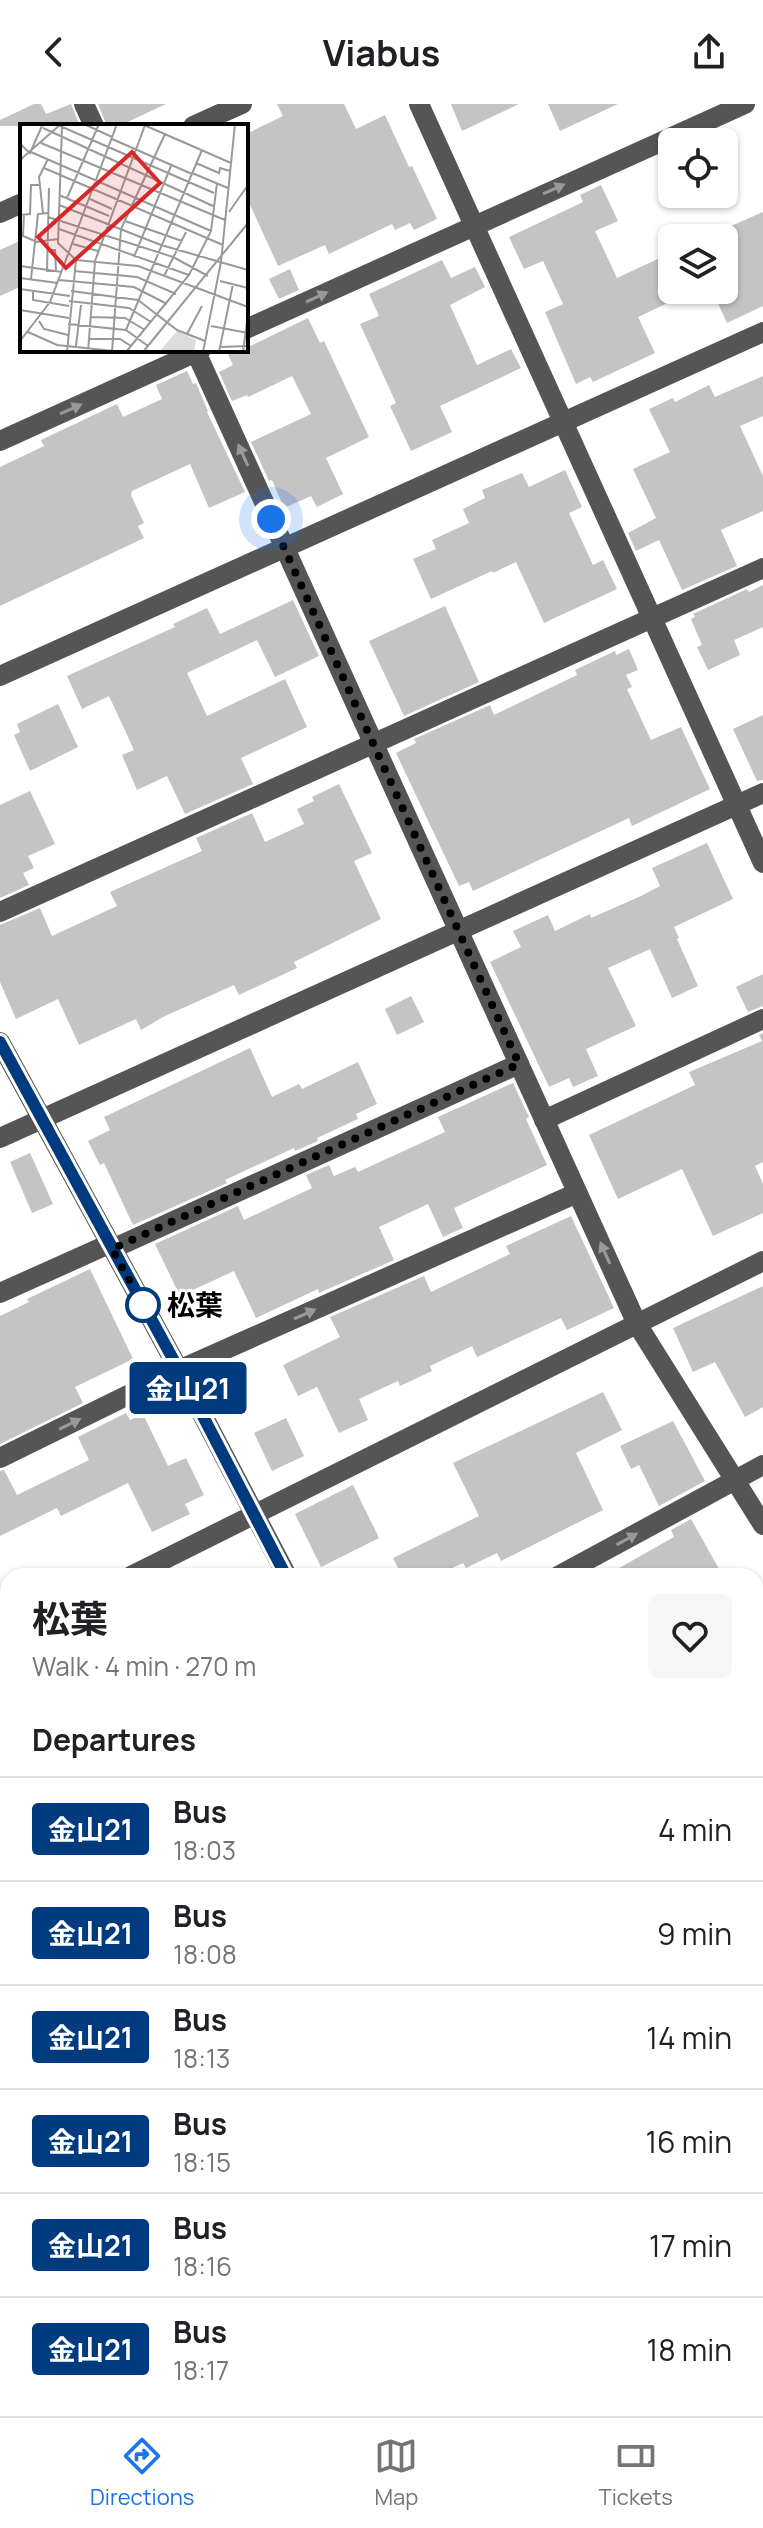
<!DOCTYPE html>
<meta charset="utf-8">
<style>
body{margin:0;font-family:Manrope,"Noto Sans JP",sans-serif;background:#f6f6f6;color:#202124;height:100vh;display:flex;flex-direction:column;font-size:30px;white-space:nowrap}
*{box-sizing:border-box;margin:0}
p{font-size:26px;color:#757577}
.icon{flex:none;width:44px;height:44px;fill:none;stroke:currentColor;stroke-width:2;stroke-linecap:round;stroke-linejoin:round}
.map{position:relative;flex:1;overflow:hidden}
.drawer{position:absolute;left:0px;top:1464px;width:764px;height:848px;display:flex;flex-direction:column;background:#fff;border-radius:24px 24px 0 0;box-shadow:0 2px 6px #0004}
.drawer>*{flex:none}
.badge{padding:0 16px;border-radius:6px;font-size:28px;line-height:52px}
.fabs{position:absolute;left:658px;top:24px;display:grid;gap:16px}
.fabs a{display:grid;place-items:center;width:80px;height:80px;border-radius:12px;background:#fff;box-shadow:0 2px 6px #0004;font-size:40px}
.you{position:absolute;width:40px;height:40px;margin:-20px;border:6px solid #fff;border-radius:50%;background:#1a73e8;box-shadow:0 0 0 12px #1a73e833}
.map>.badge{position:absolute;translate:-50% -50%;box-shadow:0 0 0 4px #fff}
h2{padding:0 32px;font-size:30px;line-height:72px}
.round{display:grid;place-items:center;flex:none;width:84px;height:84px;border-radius:12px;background:#f6f6f6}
.headline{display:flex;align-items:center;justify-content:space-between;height:136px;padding:0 32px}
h1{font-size:38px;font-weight:700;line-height:60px}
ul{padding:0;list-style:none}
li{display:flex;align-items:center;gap:24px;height:104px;padding:0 32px;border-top:2px solid #e0e0e0}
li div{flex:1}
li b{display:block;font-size:30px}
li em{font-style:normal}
li .badge{min-width:88px;font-weight:700;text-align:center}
header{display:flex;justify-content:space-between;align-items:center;height:104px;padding:0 32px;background:#fff;font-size:36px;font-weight:700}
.tabs{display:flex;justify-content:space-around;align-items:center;height:112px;border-top:2px solid #e0e0e0;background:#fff;font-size:22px;color:#757577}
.tabs a{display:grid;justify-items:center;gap:4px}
.tabs .active{color:#1a73e8}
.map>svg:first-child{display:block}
</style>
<header><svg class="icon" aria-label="back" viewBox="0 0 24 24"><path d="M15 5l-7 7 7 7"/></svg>Viabus<svg class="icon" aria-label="share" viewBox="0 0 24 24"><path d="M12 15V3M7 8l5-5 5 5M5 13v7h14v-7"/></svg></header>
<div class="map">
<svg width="763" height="2312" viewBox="0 0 763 2312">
<rect width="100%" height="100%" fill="#fff"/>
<!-- green -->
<g fill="#dcdcdc">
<path d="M8 1869V1959L0 1951V1877Z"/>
<path d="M342 2304H443L453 2312H335Z"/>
</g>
<!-- building -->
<g fill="#c4c4c4">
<path d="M34 0H41L46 10 71 0 80 22H0V16Z"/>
<path d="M98 0H166L119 22H107Z"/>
<path d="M277 0H344L356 25 385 11 409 63 412 62 437 115 414 126 410 119 395 126 392 120 329 150 325 141 278 162 246 92V30L283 12Z"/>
<path d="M451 0H519L462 27Z"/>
<path d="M548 0H618L560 27Z"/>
<path d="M601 81 618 117 595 127 617 174 664 152 672 168V197L638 213 655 249 593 278 590 273 576 280 545 208 563 200 543 157 524 165 509 133 583 98 580 91Z"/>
<path d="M763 108V202L727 219 712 186H724V125Z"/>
<path d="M22 136V182L0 192V146Z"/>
<path d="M442 156 451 174 475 163 485 183 450 201 477 261 511 245 521 264 440 302 452 328 411 347 390 302 396 299 360 220 379 212 369 190Z"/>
<path d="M290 165 299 186 279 195 269 175Z"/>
<path d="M308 214 320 239 324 237 369 333 326 354 343 390 317 403 311 392 284 404 272 376 269 377 251 338 311 310 292 272 248 293 247 291 232 297 219 268 233 261 226 246H246V244Z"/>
<path d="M187 267 193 280 196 279 208 307 207 308 245 388 209 404 190 360 132 387 131 391 144 419 138 422 144 434 0 502V363L44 342 41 336 117 300 123 313 162 295 156 281Z"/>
<path d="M763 272V312L740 322 763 372V407L721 426 737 462 682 486 659 436 636 447 628 429 656 414 633 365 670 348 649 305 673 294 675 298 709 281 715 293Z"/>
<path d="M565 366 582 403 569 409 593 461 603 456 617 485 544 519 516 458 493 469 492 467 431 495 413 455 436 445 432 436 469 419 463 405 485 394 482 386 522 369 529 383Z"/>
<path d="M763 481V523L734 536 740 551 708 566 697 543 702 541 691 515 695 513 693 510 747 485 749 488Z"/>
<path d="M293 496 319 552 275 573 257 536 187 569 207 612 285 575 307 623 241 654 253 680 185 710 167 672 137 686 122 651 134 646 109 592 82 605 67 572 175 523 173 520 207 504 220 530Z"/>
<path d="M445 502 479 578 404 612 369 537Z"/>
<path d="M629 545 638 566 626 571 632 583 627 585 651 636 681 623 710 685 632 722 629 714 473 787 469 778 459 782 396 649 416 639 414 635 490 601 494 611 577 571 575 566 615 547 616 551Z"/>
<path d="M58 600 78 643 30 667 14 631 20 628 17 620Z"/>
<path d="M763 611V676L757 677 733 625Z"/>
<path d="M339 680 372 749 354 757 381 815 294 858 297 864 239 891 234 881 163 913 141 926 136 915 79 941 58 895 16 915 0 878V821L40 804 52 832 117 802 110 788 202 747 196 734 252 709 265 738 304 720 297 705 314 697 312 693Z"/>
<path d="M30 687 55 740 28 752 34 764 23 769 29 781 0 794V701Z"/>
<path d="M707 739 733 795 674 823 679 834 677 835 698 882 672 894 650 845 608 864 636 922 586 945 598 972 573 983 569 974 549 983 490 858 521 843 513 827 548 811 555 827 590 810 591 814 641 792 660 782 652 764Z"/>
<path d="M763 870V902L748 908 736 883Z"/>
<path d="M411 892 424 918 397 931 385 905Z"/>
<path d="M763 929V1058L755 1062 763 1080V1109L713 1132 682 1065 618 1095 589 1031 695 981 689 968 762 937 759 931Z"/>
<path d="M250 944 272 993 299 980 302 985 358 958 377 1000 356 1010 358 1015 317 1034 318 1037 295 1047 294 1044 225 1076 227 1079 133 1121 104 1059 100 1061 88 1037 110 1026 104 1013Z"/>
<path d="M513 979 529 1013 526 1015 547 1061 454 1104 463 1124 443 1133 428 1100 379 1123 394 1156 319 1189 318 1185 256 1214 234 1167 180 1192 155 1140 238 1102 244 1116 312 1084 306 1071 329 1061 334 1072 355 1063 358 1068 445 1028 438 1013Z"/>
<path d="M30 1049 53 1100 32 1109 10 1058Z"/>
<path d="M571 1112 614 1204 567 1226 561 1214 477 1253 472 1242 430 1262 432 1267 400 1282 398 1277 359 1295 368 1316 339 1329 317 1283 298 1292 283 1261 340 1233 330 1213 424 1172 431 1188 510 1150 506 1142Z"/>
<path d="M90 1165 133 1255 75 1283 83 1299 0 1340V1212L29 1198 27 1195Z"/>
<path d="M763 1182V1303L745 1313 715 1258 693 1268 673 1224Z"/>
<path d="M603 1288 622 1326 576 1349 603 1406 501 1457 497 1449 466 1464 463 1459 436 1472H402L393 1454 479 1412 453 1359Z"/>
<path d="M126 1309 130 1316 143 1310 168 1362 186 1354 204 1391 185 1400 190 1410 152 1428 128 1379 61 1412 57 1404 0 1432V1367L4 1366 17 1391 89 1356 78 1333Z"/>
<path d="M286 1314 304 1352 272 1367 254 1329Z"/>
<path d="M673 1317 705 1377 659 1402 639 1361 631 1365 620 1342Z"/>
<path d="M353 1381 379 1434 321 1463 295 1410Z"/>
<path d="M691 1415 723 1472H605L674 1433 671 1426Z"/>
</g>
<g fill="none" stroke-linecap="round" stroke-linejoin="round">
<!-- minor -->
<g stroke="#555" stroke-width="20">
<path d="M84 0 94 22"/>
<path d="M419 0 763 759"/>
<path d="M193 22 242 0"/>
<path d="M0 109 22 99"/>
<path d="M246 225 745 0"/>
<path d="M195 246 637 1220 763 1421"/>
<path d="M0 337 201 246"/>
<path d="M0 572 763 228"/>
<path d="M0 808 763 464"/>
<path d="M0 938 179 1266 287 1472"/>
<path d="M544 1016 763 915"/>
<path d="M0 1034 763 689"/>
<path d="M112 1145 519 960"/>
<path d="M0 1189 109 1140"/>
<path d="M0 1354 179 1266 577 1089"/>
<path d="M131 1472 763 1157"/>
<path d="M558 1472 763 1361"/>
<path d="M0 1538 8 1534"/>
<path d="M756 1585 763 1581"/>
<path d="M0 1776 8 1771"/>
<path d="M756 1779 763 1774"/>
<path d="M0 1794 8 1801"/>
<path d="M0 2060 8 2068"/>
<path d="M756 2070 763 2069"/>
<path d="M0 2109 8 2100"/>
<path d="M255 2304 264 2312"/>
<path d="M466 2304 476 2312"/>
<path d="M718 2304 722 2312"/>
<path d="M85 2312 90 2304"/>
<path d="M317 2312 325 2304"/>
</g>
</g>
<!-- one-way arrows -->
<defs><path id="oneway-solid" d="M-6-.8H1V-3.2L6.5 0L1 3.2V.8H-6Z" transform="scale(2)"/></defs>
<g fill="#999">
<use href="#oneway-solid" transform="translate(554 85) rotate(-24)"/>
<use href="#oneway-solid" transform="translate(317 193) rotate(-25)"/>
<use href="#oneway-solid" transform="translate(71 305) rotate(-24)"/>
<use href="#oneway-solid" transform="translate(243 351) rotate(-114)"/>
<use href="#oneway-solid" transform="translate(605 1149) rotate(-114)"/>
<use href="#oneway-solid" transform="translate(305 1210) rotate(-24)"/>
<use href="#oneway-solid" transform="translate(70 1320) rotate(-26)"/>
<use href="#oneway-solid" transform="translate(627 1435) rotate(-29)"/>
</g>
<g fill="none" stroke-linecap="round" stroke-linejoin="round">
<defs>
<path id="line" d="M0 938 179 1266 286 1472"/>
</defs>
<!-- line casing -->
<use href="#line" stroke="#fff" stroke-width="18"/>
<!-- line -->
<use href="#line" stroke="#003b80" stroke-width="12"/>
<!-- walk -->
<path stroke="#000" stroke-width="8" stroke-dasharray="0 14.4" d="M143 1201 112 1145 519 960 271 415"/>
</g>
<!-- markers -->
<circle fill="#fff" stroke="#003b80" stroke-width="4" cx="143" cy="1201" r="16"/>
<g text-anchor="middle" stroke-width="6" stroke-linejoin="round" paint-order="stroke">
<!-- stop labels -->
<g font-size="28" font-weight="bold" fill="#000" stroke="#fff" text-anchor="start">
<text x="167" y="1211">松葉</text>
</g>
</g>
<!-- overview -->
<g transform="translate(20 20)">
<rect width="228" height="228" fill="#fff"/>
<path d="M157 207 176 216 174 228H139Z" fill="#dcdcdc"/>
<path fill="none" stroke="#999" stroke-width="2" d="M64 0 92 13M124 1 211 39M40 2 194 69M42 2 38 119 56 136 47 228M23 4 193 82M92 15 172 50M21 19 205 96M0 20 10 29 22 2M11 28 191 107M0 36 41 0M176 39 199 49 200 44 210 47M24 44 203 121M172 49 208 64M39 71 89 92M47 74 79 0M70 75 92 85M39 81 141 121 228 146M209 88 228 61M23 89 19 53 28 35M4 90 3 112 17 118 38 115M0 91 10 90 11 61H19M28 93 153 133 188 152M105 97 162 117M39 105 169 151M53 120 78 127M27 126H35L36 148M114 133 151 42M56 136 118 142 228 183M0 142 42 148M54 147 117 153 156 170M27 148 29 64M144 152 166 108M0 154 38 159M11 155 18 90 28 89M39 156 114 163 147 180M200 157 228 164M0 165 50 172M13 167V176L49 182M51 167 118 176 157 206 185 217M49 177 109 184 131 198M0 186 49 194M70 193 105 194 125 206M19 197 24 205 48 211M48 200 106 206 128 222M191 202 228 209M106 206 182 26M8 208 37 221 103 228M167 210 182 182M69 215H100L111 222M0 217 30 178 97 0M56 222 61 181M200 223 228 222M68 228 75 137 125 1M92 228 101 105 145 10M106 228 169 151 191 107 197 59M123 228 228 99M183 228 201 138 215 0M199 228 213 160M223 228 228 190"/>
<path fill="#d62828" fill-opacity="0.15" stroke="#d62828" stroke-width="4" d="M112 28 140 59 46 144 18 113Z"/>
<rect width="228" height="228" fill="none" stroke="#000" stroke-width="4"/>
</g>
</svg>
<div class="fabs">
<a><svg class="icon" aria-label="locate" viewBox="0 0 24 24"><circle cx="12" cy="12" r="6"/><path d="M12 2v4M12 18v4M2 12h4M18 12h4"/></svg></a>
<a><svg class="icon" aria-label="layers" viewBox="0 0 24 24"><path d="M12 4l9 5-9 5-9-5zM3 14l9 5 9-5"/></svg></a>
</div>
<div class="you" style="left:271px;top:415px"></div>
<b class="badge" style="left:188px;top:1284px;background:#003b80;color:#fff">金山21</b>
<section class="drawer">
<div class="headline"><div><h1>松葉</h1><p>Walk · 4 min · 270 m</p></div><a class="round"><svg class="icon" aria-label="heart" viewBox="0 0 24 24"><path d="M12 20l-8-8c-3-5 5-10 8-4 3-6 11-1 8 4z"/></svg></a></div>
<h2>Departures</h2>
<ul>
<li><span class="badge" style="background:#003b80;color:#fff">金山21</span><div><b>Bus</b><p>18:03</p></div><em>4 min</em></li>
<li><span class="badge" style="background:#003b80;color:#fff">金山21</span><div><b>Bus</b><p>18:08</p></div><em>9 min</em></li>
<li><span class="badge" style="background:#003b80;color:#fff">金山21</span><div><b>Bus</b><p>18:13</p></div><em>14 min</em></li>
<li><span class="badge" style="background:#003b80;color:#fff">金山21</span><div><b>Bus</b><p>18:15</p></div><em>16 min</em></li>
<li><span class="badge" style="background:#003b80;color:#fff">金山21</span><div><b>Bus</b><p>18:16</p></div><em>17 min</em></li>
<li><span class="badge" style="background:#003b80;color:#fff">金山21</span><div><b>Bus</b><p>18:17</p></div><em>18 min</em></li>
</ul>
</section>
</div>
<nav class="tabs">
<a class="active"><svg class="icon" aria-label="directions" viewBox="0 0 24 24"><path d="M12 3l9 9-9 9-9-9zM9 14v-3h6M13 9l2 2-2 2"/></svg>Directions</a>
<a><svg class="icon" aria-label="map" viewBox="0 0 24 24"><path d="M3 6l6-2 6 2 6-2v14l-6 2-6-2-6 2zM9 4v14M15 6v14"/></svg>Map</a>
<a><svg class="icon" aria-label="tickets" viewBox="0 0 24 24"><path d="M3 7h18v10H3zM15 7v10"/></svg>Tickets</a>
</nav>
